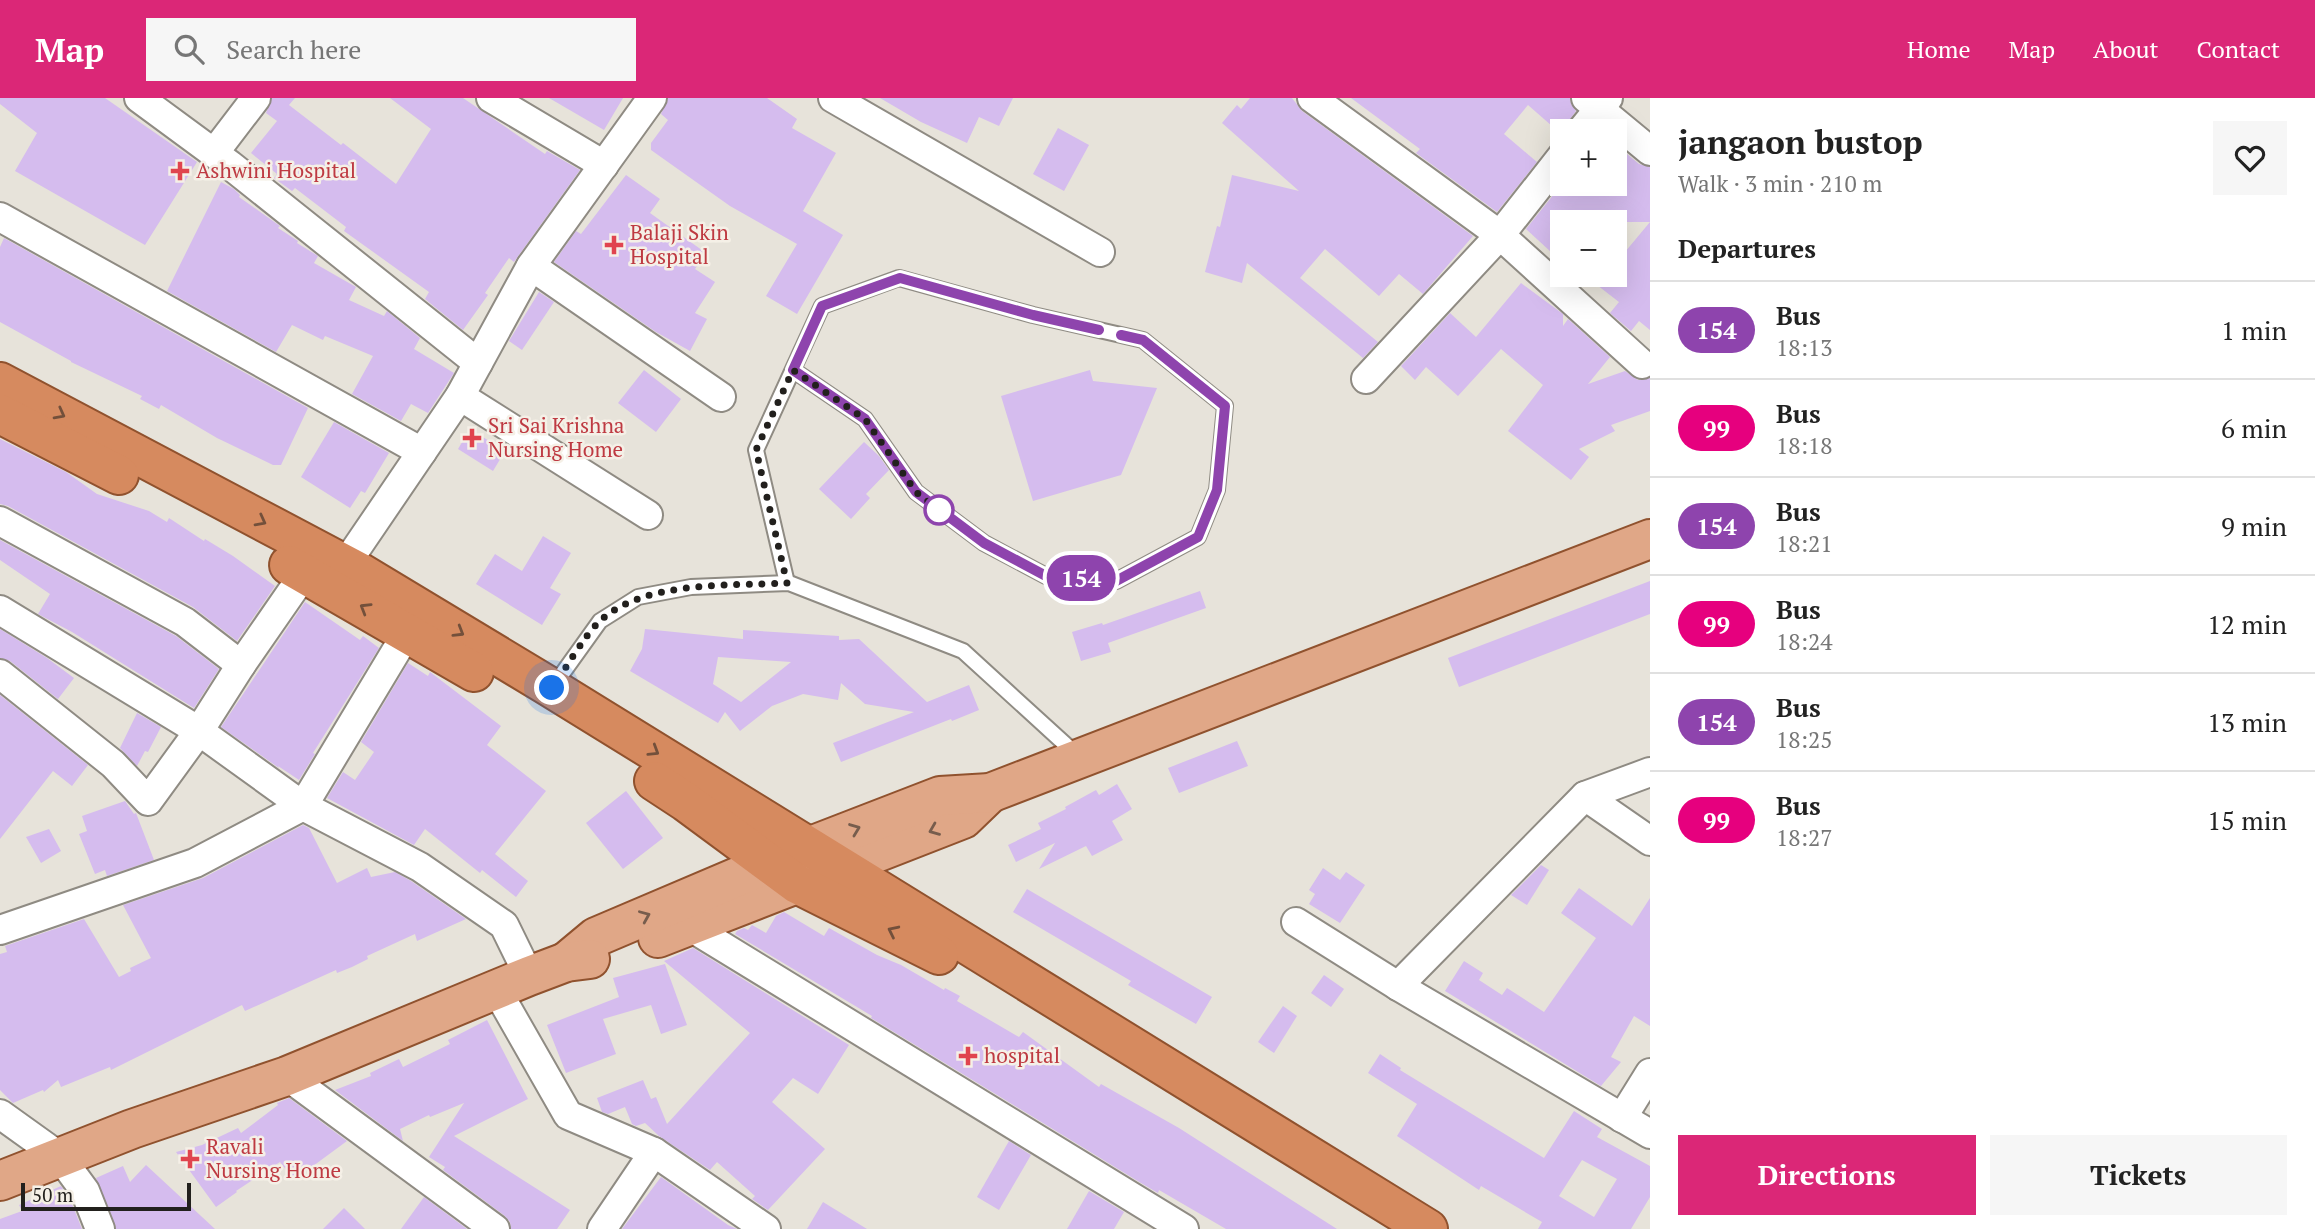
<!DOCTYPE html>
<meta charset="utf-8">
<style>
body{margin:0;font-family:"PT Serif",serif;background:#f6f6f6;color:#222;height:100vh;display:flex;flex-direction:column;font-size:26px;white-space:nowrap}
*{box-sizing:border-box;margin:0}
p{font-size:23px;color:#767676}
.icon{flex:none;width:38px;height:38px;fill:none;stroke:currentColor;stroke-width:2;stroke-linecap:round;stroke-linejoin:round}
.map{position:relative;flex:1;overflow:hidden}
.drawer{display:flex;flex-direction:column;background:#fff;width:665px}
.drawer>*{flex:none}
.badge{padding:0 14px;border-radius:23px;font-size:24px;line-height:46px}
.fabs{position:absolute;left:1550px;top:21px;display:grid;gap:14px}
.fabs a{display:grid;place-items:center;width:77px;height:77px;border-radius:0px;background:#fff;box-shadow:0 7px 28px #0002;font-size:35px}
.scale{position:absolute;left:21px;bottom:18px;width:170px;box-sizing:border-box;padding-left:7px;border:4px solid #22201d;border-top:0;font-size:19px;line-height:24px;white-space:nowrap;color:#22201d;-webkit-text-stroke:5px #f5f0e7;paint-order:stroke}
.you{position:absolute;width:35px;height:35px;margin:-18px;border:5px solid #fff;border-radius:50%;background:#1a73e8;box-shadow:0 0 0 10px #1a73e833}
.map>.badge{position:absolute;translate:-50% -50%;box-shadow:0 0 0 4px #fff}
h2{padding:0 28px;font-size:26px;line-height:63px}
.round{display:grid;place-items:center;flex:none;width:74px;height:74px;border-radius:0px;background:#f6f6f6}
.headline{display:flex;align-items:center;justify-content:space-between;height:119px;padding:0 28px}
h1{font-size:33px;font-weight:700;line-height:52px}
.action{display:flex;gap:14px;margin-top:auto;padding:14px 28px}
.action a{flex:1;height:80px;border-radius:0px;background:#db2777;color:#fff;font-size:28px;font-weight:700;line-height:80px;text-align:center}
.action a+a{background:#f6f6f6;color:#222}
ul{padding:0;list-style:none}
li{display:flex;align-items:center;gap:21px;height:98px;padding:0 28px;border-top:2px solid #e0e0e0}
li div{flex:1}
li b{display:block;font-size:26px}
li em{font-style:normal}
li .badge{min-width:77px;font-weight:700;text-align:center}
header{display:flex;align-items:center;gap:42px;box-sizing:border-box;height:98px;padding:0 35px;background:#db2777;color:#fff}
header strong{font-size:33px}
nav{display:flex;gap:38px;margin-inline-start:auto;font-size:24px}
.search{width:490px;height:63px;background:#f6f6f6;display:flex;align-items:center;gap:18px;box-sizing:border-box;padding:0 24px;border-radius:0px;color:#767676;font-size:26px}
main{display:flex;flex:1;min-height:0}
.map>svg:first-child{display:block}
</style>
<header>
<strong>Map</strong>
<div class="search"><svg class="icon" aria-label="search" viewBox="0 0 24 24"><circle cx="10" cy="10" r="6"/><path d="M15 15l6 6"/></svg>Search here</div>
<nav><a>Home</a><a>Map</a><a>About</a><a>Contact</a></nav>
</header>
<main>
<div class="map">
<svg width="1650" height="1131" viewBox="0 0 1650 1131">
<rect width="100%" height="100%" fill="#e7e3da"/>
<!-- building -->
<g fill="#d5bcee" fill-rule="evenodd">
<path d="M0 0H105L197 64 145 147 15 73 37 35 0 6Z"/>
<path d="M272 0H295L289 7 341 47 343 45 396 86 431 31 390 0H463L545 56 547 53 580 72 514 164 509 160 485 195 488 197 463 232 425 201 429 194 344 133 346 129 295 90 292 93 274 80 277 76 251 55 277 23 266 15Z"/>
<path d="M549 0H623L604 32Z"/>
<path d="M668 0H767L797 21 792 30 836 55 803 113 843 137 797 216 766 198 797 146 730 108 651 52V45L668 22 661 16Z"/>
<path d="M880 0H1013L999 28 979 19 967 45 921 24Z"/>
<path d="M1250 0H1292L1302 13 1473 138 1423 196 1399 176 1379 198 1325 151 1300 180 1378 244 1363 260 1247 165 1242 185 1205 174 1217 128 1220 129 1232 77 1299 93 1222 25 1237 7 1241 11Z"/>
<path d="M1351 0H1570L1571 6 1576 13 1560 35 1528 7 1504 36 1537 64 1497 114 1416 55 1420 51Z"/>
<path d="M1058 30 1089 47 1064 93 1033 76Z"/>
<path d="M1615 46 1639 66 1650 69V124H1563V165L1526 131 1562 86H1615Z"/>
<path d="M626 77 660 101 650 115 706 155 695 171 715 184 695 215 707 221 690 253 656 234 554 164 576 133 581 136Z"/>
<path d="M221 84 234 91 240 97 239 99 280 128 278 130 298 143 297 145 318 158 314 165 356 189 349 202 384 218 387 213 420 240 414 251 454 275 428 315 411 306 401 323 352 296 373 258 325 238 323 242 292 227 276 254 167 193Z"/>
<path d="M1650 124V232L1639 223 1631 233 1610 215 1619 204 1597 187 1606 177H1615V166Z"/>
<path d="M4 140 308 310 281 367H273L217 340 161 307 159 311 140 301 142 298 71 264V263L0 224V149Z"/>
<path d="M1521 185 1563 216V228L1568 221 1610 259 1588 286 1625 273 1638 282 1650 280V313L1611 327 1615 333 1579 351 1589 359 1571 382 1508 333 1543 287 1501 251 1458 298 1426 269 1415 282 1401 268 1450 215 1476 239Z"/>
<path d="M539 194 554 204 522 252 509 243Z"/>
<path d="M644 272 681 301 656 334 618 305Z"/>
<path d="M1090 272 1093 283 1157 290 1121 377 1033 403 1001 298Z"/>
<path d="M334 324 389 355 365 395 361 393 350 410 301 379Z"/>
<path d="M470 331 505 353 493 373 458 351Z"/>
<path d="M0 341 66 374 97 396 149 413 167 424 169 420 204 443 205 441 233 458 275 488 237 543 193 509 8 408 0 406Z"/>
<path d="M864 344 879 358 889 372 866 396 870 400 851 421 819 391Z"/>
<path d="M543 438 571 455 550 490 561 496 542 527 476 486 495 456 522 473Z"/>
<path d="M0 442 176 538 219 571 194 610 72 534 38 516 50 496 0 462Z"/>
<path d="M1650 483V516L1459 589 1448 560Z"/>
<path d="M1200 493 1206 510 1108 545 1111 554 1081 563 1072 534 1102 525 1103 527Z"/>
<path d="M305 504 360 542 363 538 379 550 313 655 315 656 299 682 278 668 279 670 221 629Z"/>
<path d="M0 531 47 560 74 580 58 601 10 563 0 560Z"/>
<path d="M645 531 743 541V532L839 538V542L859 541 927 604 969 587 979 612 952 623 951 621 841 664 833 645 914 614 865 606 841 585 838 602 803 596 772 608 740 633 725 614 718 625 630 573 642 551ZM718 559 791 564 741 604 713 586Z"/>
<path d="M408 565 428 578 430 574 501 628 487 647 546 693 495 756 528 783 516 799 482 772 480 775 425 731 414 747 327 700 343 674 355 682 374 654 361 644Z"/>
<path d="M0 597 88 667 72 688 53 673 0 741Z"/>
<path d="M137 615 161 629 148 654 145 653 137 668 120 650Z"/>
<path d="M1237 643 1248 668 1179 695 1168 670Z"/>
<path d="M1117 686 1132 711 1112 723 1123 742 1092 758 1086 748 1039 771 1055 745 1016 764 1008 747 1041 731 1038 725 1066 711 1065 709 1096 692 1099 697Z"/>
<path d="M626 693 663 740 623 771 586 725Z"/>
<path d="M125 703 134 716 136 715 154 762 107 778 105 772 95 776 79 736 87 733 82 718Z"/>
<path d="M303 727 309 730 337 785 367 770 371 779 395 774 411 783 466 821 417 843 415 836 367 858 368 861 352 869 337 875 336 872 245 913 242 907 111 972 110 969 61 989 58 982 44 994 43 992 13 1005 0 992V856L7 854 5 848 84 821 119 879 131 873 130 870 151 860 123 807 203 780Z"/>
<path d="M49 731 61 753 41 765 26 739Z"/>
<path d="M1541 767 1549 772 1527 807 1511 797Z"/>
<path d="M1323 770 1340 782 1346 774 1365 787 1340 825 1309 806 1315 796 1309 792Z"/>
<path d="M1579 790 1632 828 1650 800V928L1634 918 1611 959 1621 964 1601 988 1445 893 1464 863 1483 875 1479 882 1502 897 1507 890 1544 914 1596 840 1561 815Z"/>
<path d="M1027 791 1212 899 1196 926 1128 887 1131 883 1013 814Z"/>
<path d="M784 814 824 838 829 830 877 857 901 867 944 892 945 890 960 898 957 903 1019 939 1023 934 1099 989 1101 986 1179 1030 1337 1131H1226L1159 1092 1158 1095 1141 1085 871 920 872 918 735 836 737 833 744 830 748 832 752 827 766 835 776 818Z"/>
<path d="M693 850 849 947 818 996 793 980 772 1004 825 1051 768 1112 752 1101 755 1098 717 1064 710 1072 659 1038 645 1025 636 1028 632 1026 625 1009 608 1016 602 1014 597 1000 643 982 651 1001 656 999 667 1026 750 935 664 863Z"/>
<path d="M665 866 687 927 661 936 651 907 603 921 616 956 566 975 547 927 619 899 613 880Z"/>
<path d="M1324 877 1344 891 1331 909 1311 895Z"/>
<path d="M1283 908 1297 918 1274 955 1258 944Z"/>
<path d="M487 922 528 1001 454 1038 570 1112 557 1131H511L510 1124 505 1118 443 1072 445 1069 429 1059 464 1005 430 1019 429 1017 400 1031 403 1043 335 992 371 978 370 975 399 961 403 969 450 946 448 942Z"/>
<path d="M1380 956 1401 970 1400 972 1544 1060 1574 1013 1602 1031 1597 1039 1650 1068V1099L1631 1131H1538L1542 1124 1481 1088 1479 1092 1397 1038 1417 1006 1368 975ZM1582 1062 1617 1081 1594 1119 1559 1098Z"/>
<path d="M289 1000 347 1043 294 1082 280 1064 236 1093 237 1094 216 1109 176 1054 202 1047 238 1030 241 1035 278 1007 277 1005Z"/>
<path d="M1009 1043 1031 1057 999 1112 977 1099Z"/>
<path d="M146 1067 215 1131H116L96 1080 123 1068 130 1084Z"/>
<path d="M661 1079 728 1127 737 1131H622Z"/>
<path d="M61 1088 70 1101 82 1131H0V1121L22 1113 19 1107Z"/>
<path d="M1089 1093 1124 1114 1114 1131H1067Z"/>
<path d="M424 1099 467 1131H401Z"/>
<path d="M823 1104 867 1131H807Z"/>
<path d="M344 1110 365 1131H323Z"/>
</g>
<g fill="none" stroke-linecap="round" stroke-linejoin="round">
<defs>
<g id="service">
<path d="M787 485 756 352 822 208 899 180 1033 217 1143 242 1225 308 1217 392 1198 439 1116 483 1046 478 984 445 916 394 865 321 793 272"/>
<path d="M552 590 600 523 638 499 691 489 789 485 963 553 1077 657"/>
</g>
<g id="minor">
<path d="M139 0 230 67 478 265"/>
<path d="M491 0 604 67"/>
<path d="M833 0 1100 154"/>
<path d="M1312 0 1500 137 1642 266"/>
<path d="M1586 0 1650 53"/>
<path d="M1581 33 1608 0"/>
<path d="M214 55 256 0"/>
<path d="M0 119 422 354"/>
<path d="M531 168 652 0"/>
<path d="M1366 281 1500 137 1563 57"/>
<path d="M460 298 648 417"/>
<path d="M0 423 185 524 241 567 304 476"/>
<path d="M345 467 460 298 531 168 721 299"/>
<path d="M0 512 199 633 241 567"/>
<path d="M0 576 113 666 148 703 199 633 303 708 407 535"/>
<path d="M1585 698 1650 743"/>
<path d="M1296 824 1398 888 1650 1036"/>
<path d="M689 828 1184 1131"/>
<path d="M0 832 195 765 303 708 420 769 504 827 529 878"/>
<path d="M1398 888 1585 698 1650 674"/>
<path d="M496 891 568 1017 654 1054"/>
<path d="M287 978 495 1131"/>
<path d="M0 1016 60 1059 85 1093 100 1131"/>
<path d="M1622 1020 1650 975"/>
<path d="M602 1131 654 1054 766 1131"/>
</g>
<g id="primary">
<path d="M658 840 963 721 990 695"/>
<path d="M566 864 596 839 808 749 940 698 990 695 1650 441"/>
<path d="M0 1083 132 1031 287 978 529 878 566 864 590 861"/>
</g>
<g id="trunk">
<path d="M0 284 361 475 545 586 1428 1131"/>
<path d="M0 316 119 377"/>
<path d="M289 467 474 574"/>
<path d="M654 683 686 704 797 786 939 857"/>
</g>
</defs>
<!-- service casing -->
<use href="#service" stroke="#8f8b83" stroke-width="18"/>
<!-- minor casing -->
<use href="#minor" stroke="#8f8b83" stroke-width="32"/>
<!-- primary casing -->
<use href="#primary" stroke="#90522e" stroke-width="42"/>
<!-- trunk casing -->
<use href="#trunk" stroke="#90522e" stroke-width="42"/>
<!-- service -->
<use href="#service" stroke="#fff" stroke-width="14"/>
<!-- minor -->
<use href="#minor" stroke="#fff" stroke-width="28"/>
<!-- primary -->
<use href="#primary" stroke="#e0a787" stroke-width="38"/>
<!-- trunk -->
<use href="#trunk" stroke="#d68a5f" stroke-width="38"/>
</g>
<!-- one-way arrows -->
<defs><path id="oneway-chevron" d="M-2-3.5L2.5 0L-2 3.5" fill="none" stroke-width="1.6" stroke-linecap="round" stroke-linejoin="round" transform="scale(1.75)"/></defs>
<g stroke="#73503b">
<use href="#oneway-chevron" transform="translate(60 316) rotate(28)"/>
<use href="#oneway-chevron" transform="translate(261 423) rotate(28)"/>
<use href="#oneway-chevron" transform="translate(365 510) rotate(-149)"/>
<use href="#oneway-chevron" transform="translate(459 534) rotate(31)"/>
<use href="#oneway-chevron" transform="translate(654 653) rotate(32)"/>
<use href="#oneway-chevron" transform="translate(893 833) rotate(-154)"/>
</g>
<g stroke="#775d4d">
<use href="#oneway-chevron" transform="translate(855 731) rotate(-21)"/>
<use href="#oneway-chevron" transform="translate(934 732) rotate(158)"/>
<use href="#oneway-chevron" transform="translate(645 818) rotate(-23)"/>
</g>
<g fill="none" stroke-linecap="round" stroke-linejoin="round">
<defs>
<path id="line" d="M1099 232 1033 217 900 180 822 208 793 272 865 321 916 394 984 445 1046 478 1116 483 1198 439 1217 392 1225 308 1143 242 1121 237"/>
</defs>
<!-- line casing -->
<use href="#line" stroke="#fff" stroke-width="16"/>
<!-- line -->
<use href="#line" stroke="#8e44ad" stroke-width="10"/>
<!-- walk -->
<path stroke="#22201d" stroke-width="7" stroke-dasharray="0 12.6" d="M552 590C565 572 584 538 599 524 642 482 731 488 787 485L756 352 793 272 865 321 916 394 939 412"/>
</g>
<!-- markers -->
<g fill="#e0444e" stroke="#f5f0e7" stroke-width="2.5">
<path d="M176.5 62.5h7v7h7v7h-7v7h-7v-7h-7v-7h7z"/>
<path d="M610.5 136.5h7v7h7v7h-7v7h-7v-7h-7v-7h7z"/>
<path d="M468.5 329.5h7v7h7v7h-7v7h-7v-7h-7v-7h7z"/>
<path d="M964.5 947.5h7v7h7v7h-7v7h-7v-7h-7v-7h7z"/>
<path d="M186.5 1050.5h7v7h7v7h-7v7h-7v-7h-7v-7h7z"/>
</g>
<circle fill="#fff" stroke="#8e44ad" stroke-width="3.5" cx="939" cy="412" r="14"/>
<g text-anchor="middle" stroke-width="5" stroke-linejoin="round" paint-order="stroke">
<!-- health labels -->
<g font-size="21" fill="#be3a42" stroke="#f5f0e7" text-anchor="start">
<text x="196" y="80">Ashwini Hospital</text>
<text x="630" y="142">Balaji Skin<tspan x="630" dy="24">Hospital</tspan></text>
<text x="488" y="335">Sri Sai Krishna<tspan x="488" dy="24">Nursing Home</tspan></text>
<text x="984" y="965">hospital</text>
<text x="206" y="1056">Ravali<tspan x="206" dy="24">Nursing Home</tspan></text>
</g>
</g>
</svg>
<div class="fabs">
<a>+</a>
<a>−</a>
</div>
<div class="scale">50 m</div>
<div class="you" style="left:552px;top:590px"></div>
<b class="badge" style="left:1081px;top:480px;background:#8e44ad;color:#fff">154</b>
</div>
<section class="drawer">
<div class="headline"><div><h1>jangaon bustop</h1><p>Walk · 3 min · 210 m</p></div><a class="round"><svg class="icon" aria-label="heart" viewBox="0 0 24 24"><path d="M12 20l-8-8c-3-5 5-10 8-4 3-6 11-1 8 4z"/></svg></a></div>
<h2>Departures</h2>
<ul>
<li><span class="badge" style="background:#8e44ad;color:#fff">154</span><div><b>Bus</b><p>18:13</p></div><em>1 min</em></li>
<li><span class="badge" style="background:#e6007e;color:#fff">99</span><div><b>Bus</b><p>18:18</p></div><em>6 min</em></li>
<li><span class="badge" style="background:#8e44ad;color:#fff">154</span><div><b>Bus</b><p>18:21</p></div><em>9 min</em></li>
<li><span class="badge" style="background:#e6007e;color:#fff">99</span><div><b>Bus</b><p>18:24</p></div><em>12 min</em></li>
<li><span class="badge" style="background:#8e44ad;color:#fff">154</span><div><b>Bus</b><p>18:25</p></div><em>13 min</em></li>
<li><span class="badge" style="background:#e6007e;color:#fff">99</span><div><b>Bus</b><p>18:27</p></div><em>15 min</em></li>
</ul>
<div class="action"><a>Directions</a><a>Tickets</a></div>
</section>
</main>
